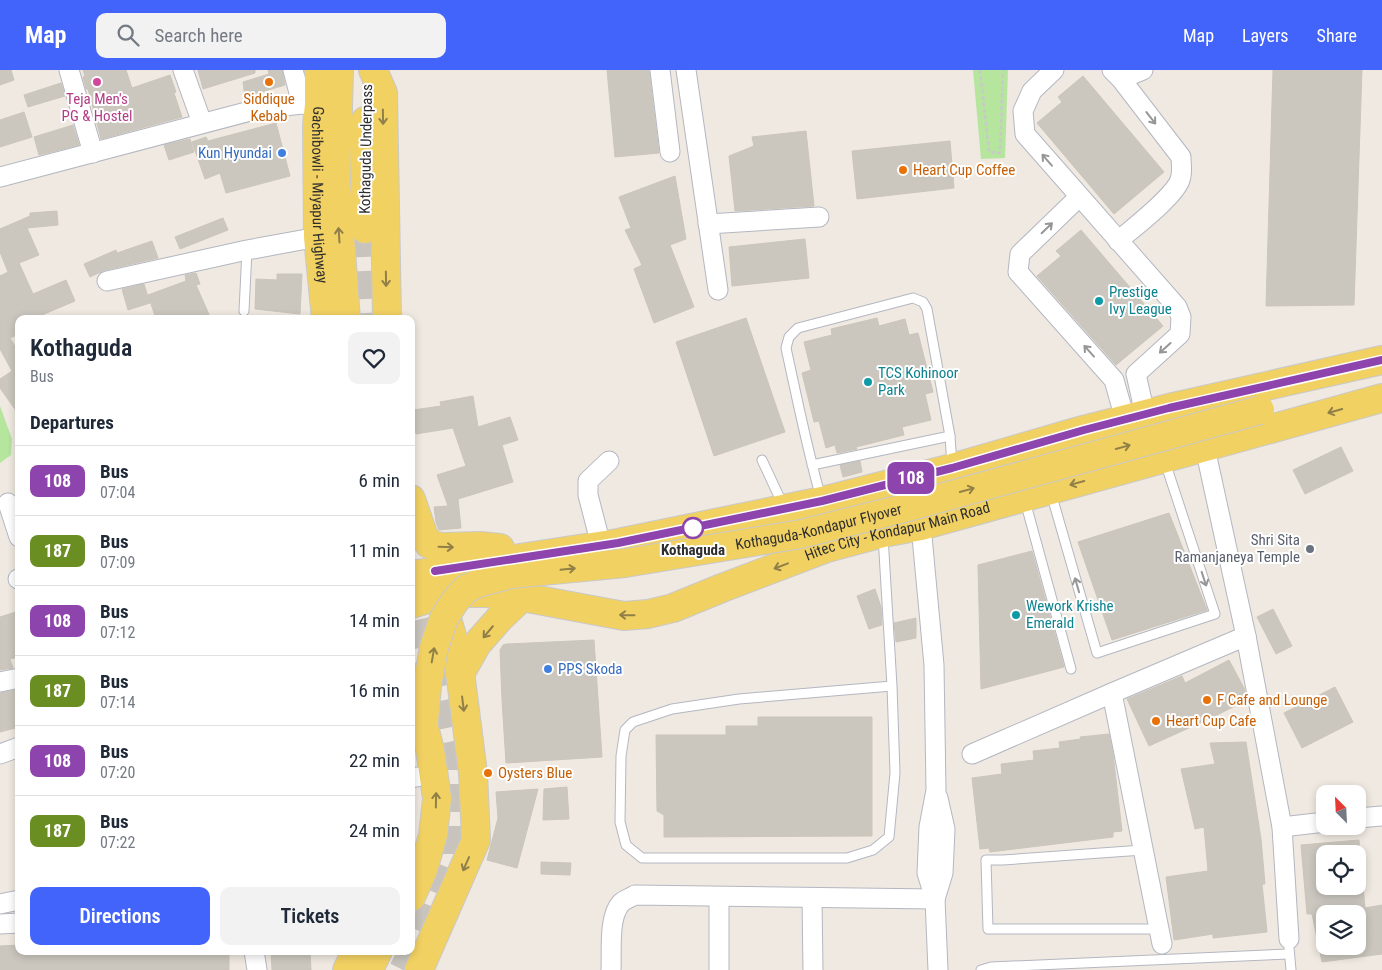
<!DOCTYPE html>
<style>
body{margin:0;font-family:"Roboto Condensed",sans-serif;background:#f2f2f3;color:#1f2937;height:100vh;display:flex;flex-direction:column;font-size:19px;white-space:nowrap}
*{box-sizing:border-box;margin:0}
p{font-size:16px;color:#747a83}
.icon{flex:none;width:28px;height:28px;fill:none;stroke:currentColor;stroke-width:2;stroke-linecap:round;stroke-linejoin:round}
.map{position:relative;flex:1;overflow:hidden}
.drawer{position:absolute;left:15px;top:245px;width:400px;height:640px;display:flex;flex-direction:column;background:#fff;border-radius:10px;box-shadow:0 2px 8px #0003}
.drawer>*{flex:none}
.badge{padding:0 10px;border-radius:8px;font-size:18px;line-height:32px}
.needle{width:32px;rotate:336deg}
.fabs{position:absolute;left:1316px;top:715px;display:grid;gap:10px}
.fabs a{display:grid;place-items:center;width:50px;height:50px;border-radius:10px;background:#fff;box-shadow:0 2px 8px #0003;font-size:25px}
.map>.badge{position:absolute;translate:-50% -50%;box-shadow:0 0 0 2px #fff}
h2{padding:0 15px;font-size:19px;line-height:45px}
.round{display:grid;place-items:center;flex:none;width:52px;height:52px;border-radius:10px;background:#f2f2f3}
.headline{display:flex;align-items:center;justify-content:space-between;height:85px;padding:0 15px}
h1{font-size:24px;font-weight:600;line-height:38px}
.action{display:flex;gap:10px;margin-top:auto;padding:10px 15px}
.action a{flex:1;height:58px;border-radius:10px;background:#4264fb;color:#fff;font-size:20px;font-weight:600;line-height:58px;text-align:center}
.action a+a{background:#f2f2f3;color:#1f2937}
ul{padding:0;list-style:none}
li{display:flex;align-items:center;gap:15px;height:70px;padding:0 15px;border-top:1px solid #e0e1e3}
li div{flex:1}
li b{display:block;font-size:19px}
li em{font-style:normal}
li .badge{min-width:55px;font-weight:700;text-align:center}
header{display:flex;align-items:center;gap:30px;box-sizing:border-box;height:70px;padding:0 25px;background:#4264fb;color:#fff}
header strong{font-size:24px}
nav{display:flex;gap:28px;margin-inline-start:auto;font-size:18px}
.search{width:350px;height:45px;background:#f2f2f3;display:flex;align-items:center;gap:12px;box-sizing:border-box;padding:0 18px;border-radius:10px;color:#747a83;font-size:19px}
.map>svg:first-child{display:block}
</style>
<header>
<strong>Map</strong>
<div class="search"><svg class="icon" aria-label="search" viewBox="0 0 24 24"><circle cx="10" cy="10" r="6"/><path d="M15 15l6 6"/></svg>Search here</div>
<nav><a>Map</a><a>Layers</a><a>Share</a></nav>
</header>
<div class="map">
<svg width="1382" height="900" viewBox="0 0 1382 900">
<rect width="100%" height="100%" fill="#efe9e1"/>
<!-- green -->
<g fill="#b6e59e">
<path d="M973 0H1008L1005 88 981 89Z"/>
<path d="M0 336 12 369 11 385 0 393Z"/>
</g>
<!-- building -->
<g fill="#cbc7bf" stroke="#cbc5ba" fill-rule="evenodd">
<path d="M0 0H11L14 10 0 15Z"/>
<path d="M83 0H126L132 18 170 5 176 22 174 23 182 47 101 69 88 19H86L83 7 85 6Z"/>
<path d="M198 0H255V3L203 19Z"/>
<path d="M268 0H282L285 15 245 27 243 12 269 4Z"/>
<path d="M607 0H649L659 83 615 87Z"/>
<path d="M1273 0H1362L1354 235 1266 236Z"/>
<path d="M1083 6 1164 102 1114 144 1037 53 1062 32 1058 27Z"/>
<path d="M61 13 65 26 28 37 24 25Z"/>
<path d="M24 42 32 67 0 77V50Z"/>
<path d="M276 53 290 106 226 123 220 103 205 109 192 72 206 67 208 71Z"/>
<path d="M73 55 79 75 39 85 34 67Z"/>
<path d="M806 61 814 136 735 141 729 86 754 76 752 67Z"/>
<path d="M190 69 194 82 169 90 164 75Z"/>
<path d="M950 71 954 118 857 129 852 81Z"/>
<path d="M675 106 686 169 670 175 694 237 654 253 634 199 642 195 625 160 631 158 619 127Z"/>
<path d="M57 141 58 155 27 158 39 185 19 193 33 224 66 210 75 231 42 245 44 249H19V264L10 268 19 283V345L0 318V309L12 301 0 279V206L8 202 0 182V159L30 146V143Z"/>
<path d="M223 148 228 160 180 179 175 167Z"/>
<path d="M1081 160 1163 256 1116 295 1037 206 1061 186 1056 181Z"/>
<path d="M805 169 809 208 732 216 729 177Z"/>
<path d="M152 171 158 188 105 200 90 207 84 194 116 180 117 183Z"/>
<path d="M196 203 200 214 196 215 211 249H156L148 225 186 211 185 205Z"/>
<path d="M277 204H302L300 244 255 239 256 209 277 210Z"/>
<path d="M144 214 150 233 128 240 122 219Z"/>
<path d="M746 248 785 362 714 386 676 272Z"/>
<path d="M877 248 879 256 905 249 909 265 918 263 933 322 925 324 931 350 902 357 904 365 856 377 857 379 837 383 835 375 826 378 819 351 814 352 802 303 811 300 804 272 832 265 831 259Z"/>
<path d="M473 326 478 357 510 347 518 370 502 375 513 412 458 429 461 458 439 460 436 453 434 437 448 436 437 405 466 396 453 358 416 364 413 340 441 336 440 332Z"/>
<path d="M1341 377 1353 401 1305 424 1293 400Z"/>
<path d="M860 391 862 402 843 407 840 395Z"/>
<path d="M1169 443 1207 540 1112 570 1078 472Z"/>
<path d="M1032 481 1064 597 981 619 978 495Z"/>
<path d="M875 519 881 537 882 555 869 559 857 526Z"/>
<path d="M1273 539 1292 576 1276 584 1257 547Z"/>
<path d="M19 541V587L10 589 13 598 0 600V547Z"/>
<path d="M916 548V568L896 572 894 553Z"/>
<path d="M594 570 602 687 506 693 502 630 500 580 503 575 507 574Z"/>
<path d="M1229 590 1244 618 1247 630 1211 648 1149 676 1127 629 1182 606 1185 613Z"/>
<path d="M1335 617 1353 652 1302 678 1284 643Z"/>
<path d="M16 620 19 633V657L0 662V623Z"/>
<path d="M758 647H872V766L664 767V745L657 741 656 665H726V656H758Z"/>
<path d="M1109 664 1113 684 1122 761 1113 762V767L990 782 989 778 980 779 972 708 1002 704 1001 694 1034 690 1033 681 1060 678 1059 672 1081 669 1080 667Z"/>
<path d="M1246 672 1261 769 1265 814H1262L1267 862 1213 868V864L1174 870 1166 807 1208 801 1204 757 1195 759 1181 699 1215 694 1210 673Z"/>
<path d="M567 717 569 749 543 750 544 719Z"/>
<path d="M538 719 517 798 487 790 498 748 496 722Z"/>
<path d="M1359 770 1360 784H1325V816H1363L1365 838 1382 835V884L1322 892 1312 844H1307L1301 775ZM1325 844H1358V876H1325Z"/>
<path d="M541 792 571 793 570 805 541 804Z"/>
<path d="M19 875V881H229V900H0V876Z"/>
<path d="M271 881H310L311 900H272Z"/>
</g>
<g fill="none" stroke-linecap="round" stroke-linejoin="round">
<!-- primary-tunnel -->
<g stroke="#c8c4bd" stroke-width="28" stroke-dasharray="28 14" stroke-linecap="butt">
<path d="M365 159 369 249"/>
<path d="M403 900 427 851 450 794V688L426 572 411 510"/>
</g>
<defs>
<g id="lane">
<path d="M244 241 247 180"/>
<path d="M950 366 952 396"/>
<path d="M762 390 783 435"/>
<path d="M812 395 950 366 927 239 923 232 913 228 798 258 789 267 786 278C797 328 807 379 821 428"/>
<path d="M1051 423 1097 583 1215 544 1165 392"/>
<path d="M1025 431 1071 599"/>
<path d="M883 466 892 616 895 703 889 767 873 780 847 788H642L626 775 620 752 621 686 625 660 633 652 672 639 739 629 892 616"/>
<path d="M1143 780 1003 790H986L988 859H1158"/>
<path d="M1289 878 1291 900"/>
<path d="M981 900 991 897 1289 884"/>
</g>
<g id="street">
<path d="M69 0 93 83"/>
<path d="M183 0 202 53"/>
<path d="M293 0 302 34"/>
<path d="M660 0 670 82"/>
<path d="M686 0 718 220"/>
<path d="M1054 0 1032 21 1023 41 1025 64 1177 237 1181 247 1180 264 1136 304 1145 344"/>
<path d="M1112 0 1121 9 1181 87C1181 95 1183 102 1180 110 1174 127 1133 158 1118 171"/>
<path d="M1121 9 1143 0"/>
<path d="M0 107 258 39 302 34H319"/>
<path d="M1079 127 1020 184 1018 202 1114 310 1125 349"/>
<path d="M708 154 819 147"/>
<path d="M107 211 247 180 318 167"/>
<path d="M1205 378 1246 566 1282 757 1289 869"/>
<path d="M8 433 19 467"/>
<path d="M921 456 934 595 936 720 929 757 927 803 935 829 938 900"/>
<path d="M601 475 588 425V411L609 391"/>
<path d="M18 509H19"/>
<path d="M0 612 19 608"/>
<path d="M1112 623 1162 874"/>
<path d="M0 684 19 677"/>
<path d="M972 684 1112 623 1246 566"/>
<path d="M411 708 417 707"/>
<path d="M1358 748 1382 746"/>
<path d="M1282 757 1325 752"/>
<path d="M719 827V900"/>
<path d="M812 828 813 900"/>
<path d="M935 829 943 803 945 759 938 728"/>
<path d="M0 834 19 830"/>
<path d="M0 854 19 853"/>
<path d="M254 881 257 900"/>
<path d="M611 900C612 882 608 847 621 833 624 830 630 828 635 825L935 829"/>
</g>
<g id="primary">
<path id="s1" d="M319 0V34L317 56 318 167 326 249"/>
<path d="M339 0 336 113 346 249"/>
<path d="M373 0 383 23 387 249"/>
<path d="M365 51V159"/>
<path d="M411 429 423 464 429 474 442 477 480 476 500 478"/>
<path d="M411 505 618 473 822 431 952 398 1083 360 1169 338 1382 290"/>
<path id="s2" d="M411 534 448 523H487L522 527 624 546 648 544 673 538 722 518 827 478 883 463 921 456 1382 328"/>
<path d="M460 604 477 574 500 548 522 527"/>
<path d="M411 607 430 680 437 728 433 765 423 800 411 827"/>
<path d="M347 900 357 881"/>
<path d="M369 900 378 881"/>
<path d="M419 900 476 770 473 703 458 586 442 532"/>
</g>
</defs>
<!-- lane casing -->
<use href="#lane" stroke="#b4b7c1" stroke-width="11"/>
<!-- street casing -->
<use href="#street" stroke="#b4b7c1" stroke-width="21"/>
<!-- primary casing -->
<use href="#primary" stroke="#c9c9c9" stroke-width="30"/>
<!-- path -->
<path stroke="#c9c9c9" stroke-width="2.5" stroke-dasharray="4 2.5" stroke-linecap="butt" d="M980 0 989 82 1000 83 1003 0"/>
<!-- lane -->
<use href="#lane" stroke="#fff" stroke-width="9"/>
<!-- street -->
<use href="#street" stroke="#fff" stroke-width="19"/>
<!-- primary -->
<use href="#primary" stroke="#f2d163" stroke-width="28"/>
<defs>
<g id="primary-bridge">
<path id="s3" d="M424 651 427 616 434 577 444 548 455 531 466 519 478 513 511 504 625 493 801 464 897 440 1260 340"/>
</g>
</defs>
<!-- primary-bridge casing -->
<use href="#primary-bridge" stroke="#c9c9c9" stroke-width="30" stroke-linecap="butt"/>
<!-- primary-bridge -->
<use href="#primary-bridge" stroke="#f2d163" stroke-width="28"/>
</g>
<!-- one-way arrows -->
<defs><path id="oneway-shaft" d="M-6 0H5M1.5-3L5.5 0L1.5 3" fill="none" stroke-width="1.6" stroke-linecap="round" stroke-linejoin="round" transform="scale(1.25)"/></defs>
<g stroke="#908048">
<use href="#oneway-shaft" transform="translate(383 47) rotate(89)"/>
<use href="#oneway-shaft" transform="translate(339 165) rotate(-94)"/>
<use href="#oneway-shaft" transform="translate(386 209) rotate(89)"/>
<use href="#oneway-shaft" transform="translate(1335 341) rotate(164)"/>
<use href="#oneway-shaft" transform="translate(1123 377) rotate(-15)"/>
<use href="#oneway-shaft" transform="translate(1077 413) rotate(165)"/>
<use href="#oneway-shaft" transform="translate(967 420) rotate(-15)"/>
<use href="#oneway-shaft" transform="translate(446 477) rotate(2)"/>
<use href="#oneway-shaft" transform="translate(781 496) rotate(159)"/>
<use href="#oneway-shaft" transform="translate(568 499) rotate(-6)"/>
<use href="#oneway-shaft" transform="translate(627 545) rotate(-179)"/>
<use href="#oneway-shaft" transform="translate(488 562) rotate(130)"/>
<use href="#oneway-shaft" transform="translate(433 585) rotate(-80)"/>
<use href="#oneway-shaft" transform="translate(463 634) rotate(83)"/>
<use href="#oneway-shaft" transform="translate(436 730) rotate(-89)"/>
<use href="#oneway-shaft" transform="translate(466 794) rotate(114)"/>
</g>
<g stroke="#969696">
<use href="#oneway-shaft" transform="translate(1151 48) rotate(52)"/>
<use href="#oneway-shaft" transform="translate(1047 90) rotate(-131)"/>
<use href="#oneway-shaft" transform="translate(1047 158) rotate(-44)"/>
<use href="#oneway-shaft" transform="translate(1165 278) rotate(138)"/>
<use href="#oneway-shaft" transform="translate(1089 281) rotate(-132)"/>
<use href="#oneway-shaft" transform="translate(1204 509) rotate(72)"/>
<use href="#oneway-shaft" transform="translate(1077 515) rotate(-106)"/>
</g>
<g fill="none" stroke-linecap="round" stroke-linejoin="round">
<defs>
<path id="line" d="M435 501 618 473 822 431 952 398 1084 360 1169 338 1382 290"/>
</defs>
<!-- line casing -->
<use href="#line" stroke="#fff" stroke-width="11"/>
<!-- line -->
<use href="#line" stroke="#8e44ad" stroke-width="8"/>
</g>
<!-- markers -->
<circle fill="#d1479c" stroke="#fff" stroke-width="2" cx="97" cy="12" r="5"/>
<g fill="#e8710a" stroke="#fff" stroke-width="2">
<circle cx="269" cy="12" r="5"/>
<circle cx="903" cy="100" r="5"/>
<circle cx="1207" cy="630" r="5"/>
<circle cx="1156" cy="651" r="5"/>
<circle cx="488" cy="703" r="5"/>
</g>
<g fill="#3f7fe0" stroke="#fff" stroke-width="2">
<circle cx="282" cy="83" r="5"/>
<circle cx="548" cy="599" r="5"/>
</g>
<g fill="#0f9aa8" stroke="#fff" stroke-width="2">
<circle cx="1099" cy="231" r="5"/>
<circle cx="868" cy="312" r="5"/>
<circle cx="1016" cy="545" r="5"/>
</g>
<circle fill="#fff" stroke="#8e44ad" stroke-width="2.5" cx="693" cy="458" r="10"/>
<circle fill="#6b7280" stroke="#fff" stroke-width="2" cx="1310" cy="479" r="5"/>
<g text-anchor="middle" stroke-width="4" stroke-linejoin="round" paint-order="stroke">
<!-- hotel labels -->
<g font-size="15" fill="#b23c85" stroke="#fff">
<text x="97" y="34">Teja Men's<tspan x="97" dy="17">PG &amp; Hostel</tspan></text>
</g>
<!-- food labels -->
<g font-size="15" fill="#c56008" stroke="#fff" text-anchor="start">
<text x="269" y="34" text-anchor="middle">Siddique<tspan x="269" dy="17">Kebab</tspan></text>
<text x="913" y="105">Heart Cup Coffee</text>
<text x="1217" y="635">F Cafe and Lounge</text>
<text x="1166" y="656">Heart Cup Cafe</text>
<text x="498" y="708">Oysters Blue</text>
</g>
<!-- street labels -->
<g font-size="15" fill="#2e2e2e" stroke="#fff">
<text transform="translate(366 79) rotate(-89)" y="5">Kothaguda Underpass</text>
<text dy="5" stroke="none"><textPath href="#s1" startOffset="125">Gachibowli - Miyapur Highway</textPath></text>
<text dy="5" stroke="none"><textPath href="#s3" startOffset="501">Kothaguda-Kondapur Flyover</textPath></text>
<text dy="5" stroke="none"><textPath href="#s2" startOffset="504">Hitec City - Kondapur Main Road</textPath></text>
</g>
<!-- shop labels -->
<g font-size="15" fill="#366cbe" stroke="#fff" text-anchor="end">
<text x="272" y="88">Kun Hyundai</text>
<text x="558" y="604" text-anchor="start">PPS Skoda</text>
</g>
<!-- culture labels -->
<g font-size="15" fill="#0d838f" stroke="#fff" text-anchor="start">
<text x="1109" y="227">Prestige<tspan x="1109" dy="17">Ivy League</tspan></text>
<text x="878" y="308">TCS Kohinoor<tspan x="878" dy="17">Park</tspan></text>
<text x="1026" y="541">Wework Krishe<tspan x="1026" dy="17">Emerald</tspan></text>
</g>
<!-- worship labels -->
<g font-size="15" fill="#5b616d" stroke="#fff" text-anchor="end">
<text x="1300" y="475">Shri Sita<tspan x="1300" dy="17">Ramanjaneya Temple</tspan></text>
</g>
<!-- stop labels -->
<g font-size="15" font-weight="bold" fill="#2e2e2e" stroke="#fff">
<text x="693" y="485">Kothaguda</text>
</g>
</g>
</svg>
<div class="fabs">
<a><svg class="needle" viewBox="-14 -14 28 28"><path d="M0-13l5 13h-10z" fill="#e53935"/><path d="M0 13l5-13h-10z" fill="#747a83"/></svg></a>
<a><svg class="icon" aria-label="locate" viewBox="0 0 24 24"><circle cx="12" cy="12" r="6"/><path d="M12 2v4M12 18v4M2 12h4M18 12h4"/></svg></a>
<a><svg class="icon" aria-label="layers" viewBox="0 0 24 24"><path d="M12 4l9 5-9 5-9-5zM3 14l9 5 9-5"/></svg></a>
</div>
<b class="badge" style="left:911px;top:408px;background:#8e44ad;color:#fff">108</b>
<section class="drawer">
<div class="headline"><div><h1>Kothaguda</h1><p>Bus</p></div><a class="round"><svg class="icon" aria-label="heart" viewBox="0 0 24 24"><path d="M12 20l-8-8c-3-5 5-10 8-4 3-6 11-1 8 4z"/></svg></a></div>
<h2>Departures</h2>
<ul>
<li><span class="badge" style="background:#8e44ad;color:#fff">108</span><div><b>Bus</b><p>07:04</p></div><em>6 min</em></li>
<li><span class="badge" style="background:#6b8e23;color:#fff">187</span><div><b>Bus</b><p>07:09</p></div><em>11 min</em></li>
<li><span class="badge" style="background:#8e44ad;color:#fff">108</span><div><b>Bus</b><p>07:12</p></div><em>14 min</em></li>
<li><span class="badge" style="background:#6b8e23;color:#fff">187</span><div><b>Bus</b><p>07:14</p></div><em>16 min</em></li>
<li><span class="badge" style="background:#8e44ad;color:#fff">108</span><div><b>Bus</b><p>07:20</p></div><em>22 min</em></li>
<li><span class="badge" style="background:#6b8e23;color:#fff">187</span><div><b>Bus</b><p>07:22</p></div><em>24 min</em></li>
</ul>
<div class="action"><a>Directions</a><a>Tickets</a></div>
</section>
</div>
